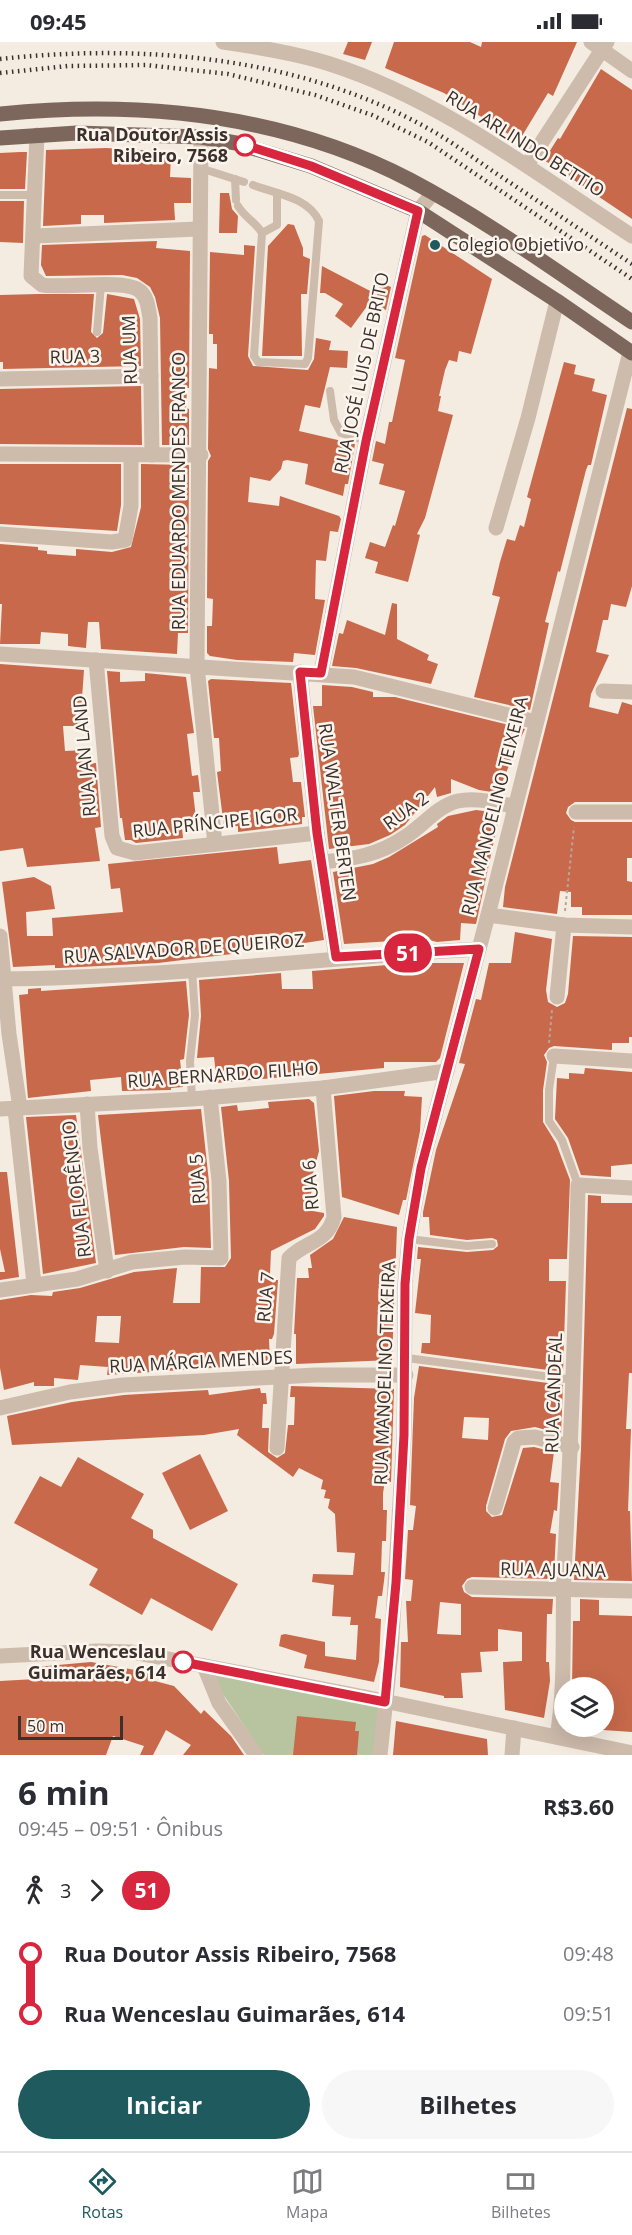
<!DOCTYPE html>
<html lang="pt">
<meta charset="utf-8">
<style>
body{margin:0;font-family:"Open Sans",sans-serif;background:#f7f7f7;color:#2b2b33;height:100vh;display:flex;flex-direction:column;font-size:22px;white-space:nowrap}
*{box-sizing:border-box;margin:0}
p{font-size:20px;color:#7c7c81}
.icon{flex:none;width:33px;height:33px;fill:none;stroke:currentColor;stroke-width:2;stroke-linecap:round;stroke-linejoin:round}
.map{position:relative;height:1713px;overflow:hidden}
.side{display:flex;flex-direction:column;background:#fff;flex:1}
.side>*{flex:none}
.badge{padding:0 12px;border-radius:20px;font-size:21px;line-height:39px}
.buttons{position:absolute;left:554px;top:1635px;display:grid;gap:12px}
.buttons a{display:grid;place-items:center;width:60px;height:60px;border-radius:50%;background:#fff;box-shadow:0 6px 24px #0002;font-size:30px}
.scale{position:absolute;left:18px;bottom:15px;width:105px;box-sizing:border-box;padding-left:6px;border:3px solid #3b302b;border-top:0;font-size:16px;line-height:21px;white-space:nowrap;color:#3b302b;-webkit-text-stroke:4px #fbf5ee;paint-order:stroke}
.map>.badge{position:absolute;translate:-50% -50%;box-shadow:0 0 0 3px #fff}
.legs{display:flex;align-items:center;gap:9px;height:66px;padding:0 18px;font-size:20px}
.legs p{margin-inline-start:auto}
.overview{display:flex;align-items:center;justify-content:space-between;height:102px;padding:0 18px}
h1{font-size:33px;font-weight:700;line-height:45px}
.primary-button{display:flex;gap:12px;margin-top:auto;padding:12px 18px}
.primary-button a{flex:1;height:69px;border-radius:36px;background:#1f5a5e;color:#fff;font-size:24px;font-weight:700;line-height:69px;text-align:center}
.primary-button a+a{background:#f7f7f7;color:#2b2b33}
ul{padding:0 18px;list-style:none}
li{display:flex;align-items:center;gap:21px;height:60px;font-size:22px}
li i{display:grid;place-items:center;width:9px;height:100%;margin:0 8px;background:currentColor}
li i::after{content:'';width:15px;height:15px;margin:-8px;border:4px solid;border-radius:50%;background:#fff}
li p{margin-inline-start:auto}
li:first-child i{background:linear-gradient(#0000 50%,currentColor 0)}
li:last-child i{background:linear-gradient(currentColor 50%,#0000 0)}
.status{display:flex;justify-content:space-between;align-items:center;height:42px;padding:0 30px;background:#fff;direction:ltr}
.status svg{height:16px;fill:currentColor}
.tabs{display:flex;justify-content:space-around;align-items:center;height:84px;border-top:2px solid #e1e1e2;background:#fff;font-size:16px;color:#7c7c81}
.tabs a{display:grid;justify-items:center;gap:3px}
.tabs .current{color:#1f5a5e}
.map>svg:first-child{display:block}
</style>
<div class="status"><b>09:45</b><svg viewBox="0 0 49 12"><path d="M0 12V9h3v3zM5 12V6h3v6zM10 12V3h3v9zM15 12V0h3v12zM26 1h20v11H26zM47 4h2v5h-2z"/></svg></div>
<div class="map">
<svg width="632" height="1713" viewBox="0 0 632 1713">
<rect width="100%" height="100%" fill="#f4ebe1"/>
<!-- green -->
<path fill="#b8c4a0" d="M204 1624 385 1660 380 1713H264Z"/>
<!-- building -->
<g fill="#c8694b" fill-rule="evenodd">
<path d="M348 0H372L365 18 343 12Z"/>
<path d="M394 0H470L481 5 482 0H577L553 54 548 51 519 99 444 51 385 26Z"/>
<path d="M601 27 632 48V177L544 118 558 96 560 97Z"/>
<path d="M106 106 158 109 157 113 171 114 170 135 191 136V161H174L175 178 104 181V173H81V182L43 184 46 108Z"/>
<path d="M20 110H27L25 147H0V111Z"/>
<path d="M220 151H229L232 167 238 174 237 191H219Z"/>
<path d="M0 159H24L23 201 0 200Z"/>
<path d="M288 182 294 183 303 206V214L310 217 307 252H301L302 314H262L268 204Z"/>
<path d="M425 193 492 237 471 312 459 309 457 320 449 318 445 328 439 354H441L438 369 453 373 425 476 417 492 420 493 408 540 375 531 378 520 365 516 370 500 385 505 393 483 395 484 405 449 379 442 384 422 372 419 376 399 385 402 389 380H392L405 318 395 316 422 194Z"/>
<path d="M157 199 156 206 190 209 189 346H187L186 366 189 367V403H162L160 276 155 255 150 245 137 236 122 233 46 234 41 223 42 203Z"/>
<path d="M244 203 255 204 248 314 253 324 308 328 314 317 316 296 331 299 329 308 348 309 347 326 330 325 320 366 305 363 299 389 355 402 348 442H345L343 454 305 442 308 422 287 418 283 419 281 427 270 439 250 435 248 460 279 464 280 454 339 474 341 477 338 490 330 489 326 519 316 518 315 557 325 558 315 613 294 611 293 620 237 618 210 614 207 611V584H212L213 557 207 556 208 419 211 414 208 407 209 326 217 327V302H213V292H209L210 210 244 213Z"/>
<path d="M322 224 376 252 351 286 335 274 343 262 325 251H320Z"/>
<path d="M381 241 391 245 386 268 374 262Z"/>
<path d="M38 252H94L91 290 97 296 103 291 107 252 134 257 140 277 141 324 3 327V320H0V253Z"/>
<path d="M564 320 576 323 574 332 595 337 592 349 607 353 591 423H588L586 428 560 530 558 529 545 580 549 581 530 668 474 655 500 555 492 553 500 520 507 497 515 499 520 483 524 485 531 457 527 455Z"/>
<path d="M141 344 142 403 0 402V347Z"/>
<path d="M627 366 632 367V544L626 565 611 562 608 578H603L596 610 609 613 591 652 589 665 618 672 622 660 632 663V760H575L568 765 566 771 571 778 575 780H632V816H627V839L632 840V873H582V865H571V850L560 849 557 872 503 865 505 845Z"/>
<path d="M0 422H121V463L117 489 0 482Z"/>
<path d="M141 422 189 423 188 591H178L177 612 101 607 99 580H88L86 606 68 604V592L41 590 40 602H0L2 562H0V502L38 505V508L47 509V512L76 514V507L112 510 131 505 141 465Z"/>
<path d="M392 561 397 562V597L429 613 427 618 438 622 431 642 356 626 332 624 339 591 343 592 347 578 385 593Z"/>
<path d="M0 622 84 628 80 684H63L65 709 86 708 87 722 96 721 101 785 95 786 100 819 27 825 23 806 0 809Z"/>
<path d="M107 629 120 630V640L145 639V631L186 635 194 691 187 692 192 734 198 733 200 750H193L197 785 182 786 183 796 136 801 131 798H125L122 776H120Z"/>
<path d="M211 637 291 641 299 712 298 715 290 716 293 740H301L305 775H302V782L238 790V784L224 785 217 730 221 729 219 696H214L208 639Z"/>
<path d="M322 643 352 645 373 650V655H395L525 687 521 695 517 694 510 721 498 751 479 748 451 737V751L437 755 435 745 428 754H422V762L405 783 390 793 369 802 329 807 313 664H322Z"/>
<path d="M476 768 500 771 476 882 461 881 460 898 437 900 425 897 344 902 333 830 373 822 389 815 438 785 437 782 448 774Z"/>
<path d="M277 805 279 822 311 818 324 898 298 902V906L263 909 262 902 239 905 240 911 158 921 60 926H55V923L13 925 2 840 34 835 51 844 55 867 26 870 27 894H53L52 876 123 870 120 846 111 847 108 822Z"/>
<path d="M515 890 552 897 546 948 548 960 557 965 565 961 568 952 573 894 632 895V995H629V1001H612V1008L554 1004 549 1006 544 1013 547 1020 543 1048V1080L556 1101 570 1138 567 1217H549V1239H566L563 1330 421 1311 422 1301H430L431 1273 415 1271 421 1217H417L418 1205 467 1210 493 1208 498 1204 497 1198 492 1196 467 1198 430 1193 429 1175H423V1170L436 1108 465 1022 459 1021 476 957 481 958 489 921H511Z"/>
<path d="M413 921H464L440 1016 436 1020H384V1026L217 1041 214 1015 197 1016 201 974 199 938 281 931 282 947H313L312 929Z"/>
<path d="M186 939 189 973 184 1017 180 1018 183 1045 171 1046V1048L122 1049 121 1035 90 1038 91 1049 28 1056 19 953 28 952V947L41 946V949Z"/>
<path d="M585 1026 632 1030V1122L611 1124V1135L581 1133 568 1096 555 1077 557 1036 569 1037V1031L584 1032Z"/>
<path d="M374 1049H405L404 1054 422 1055 420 1089 406 1158H403L399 1173 342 1155 334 1054Z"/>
<path d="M309 1057 314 1061 319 1109 312 1135 315 1136 307 1168 324 1171V1174L315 1187 271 1209 270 1233H273V1238H278L274 1292 272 1297H269L270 1322 107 1333 108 1325 80 1323 78 1338 54 1336V1344H34V1340L4 1348 0 1326V1258L31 1253 52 1254 53 1250 80 1246 134 1230 177 1226 173 1261H200L201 1225H225L231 1216 229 1139 221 1065 237 1063 238 1069 269 1066 268 1060ZM97 1274H121L119 1301 95 1300Z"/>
<path d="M201 1067 209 1140 211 1206 184 1205 115 1213 98 1073Z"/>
<path d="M76 1073 96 1221 43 1232 26 1075Z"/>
<path d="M0 1130H7L19 1235 0 1238V1230H5L0 1207Z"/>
<path d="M588 1153 601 1154V1161H632V1331H629L626 1387H631L628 1469H630L632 1539 574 1538 581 1407Z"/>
<path d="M344 1175 397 1185 392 1318 296 1322V1292H294L297 1236H309L308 1226H312L310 1213 333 1197Z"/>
<path d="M419 1324 563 1343 561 1392 535 1385 511 1389 505 1397 486 1464V1469L492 1475 502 1473 523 1406 534 1405 554 1410 550 1440 559 1441 557 1469 554 1468 550 1491 556 1492 554 1531H551V1537L472 1535 467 1537 462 1544 464 1550 472 1555 553 1557 552 1572H547L546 1620H549L550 1639 544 1676 505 1668 503 1620 522 1619V1590L498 1587V1609L480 1610 482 1630 461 1631 463 1656H444V1654L400 1645 401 1600H408L406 1559H411L413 1538 405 1537 408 1488H413L416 1464 410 1463 414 1356ZM464 1375 489 1376 488 1398 462 1396ZM440 1560 461 1562V1593L437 1592Z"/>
<path d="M291 1344 394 1347 391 1440 385 1439 383 1451V1468H387L386 1499H382L381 1530H385L384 1539 382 1554H378L375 1576 381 1577 379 1620 374 1640 304 1626 307 1613 279 1604 281 1593 285 1592 325 1600V1614L356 1618 358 1583H350L351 1575 332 1574 334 1543 312 1540 313 1532 353 1533 355 1511 337 1510 335 1472 328 1466 330 1457 324 1456 326 1448 321 1447 323 1438 299 1426 293 1435 237 1393 239 1387 204 1393 12 1403 7 1374 72 1360 124 1353 208 1348 209 1353 260 1346 261 1351H266L267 1362H263L262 1386H269L268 1410 277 1416 285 1411 288 1383H294L295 1355H290Z"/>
<path d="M200 1412 228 1469 190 1488 162 1431Z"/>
<path d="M78 1415 144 1452 131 1476 153 1488V1496L238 1542 212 1589 151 1556 142 1573 89 1543 98 1527 14 1481 40 1434 61 1445Z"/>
<path d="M580 1557 599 1558V1573L632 1574V1690L603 1688V1646H572L573 1579H580Z"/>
<path d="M91 1620 152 1631 151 1638 174 1644 201 1672 204 1668 231 1694 244 1713H183L191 1703 166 1688 153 1713H140L144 1704 113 1694 106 1713H0V1639L36 1637V1625Z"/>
<path d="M297 1674 356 1680 355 1689H359L357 1713H293Z"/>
<path d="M396 1679 487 1697 488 1713H393Z"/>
</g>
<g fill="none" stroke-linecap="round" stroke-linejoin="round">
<!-- path -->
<g stroke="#b9a596" stroke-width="2" stroke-dasharray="3 3" stroke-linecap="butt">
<path d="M565 869 574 785"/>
<path d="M549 1001 552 968"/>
</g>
<!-- service -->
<g stroke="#cdbbac" stroke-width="8">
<path d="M200 126 244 140"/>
<path d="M235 137 236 158"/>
<path d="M0 153H36"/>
<path d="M238 164C245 176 256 180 262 191L254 314 258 320 305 322 308 316 319 179C308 155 276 152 253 143"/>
<path d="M262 191 277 183V151"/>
<path d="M97 290 101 243"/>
<path d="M330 349 334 378 341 391 366 399"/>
<path d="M554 1014 549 1048V1079L562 1098 578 1143"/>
<path d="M192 1057 190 1019 195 973 192 927"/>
<path d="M409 1197 467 1204 492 1202"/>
<path d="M407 1316 574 1338"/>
</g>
<!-- minor -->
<g stroke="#cdbbac" stroke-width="15">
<path d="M223 0C258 5 296 11 330 22 442 58 535 131 632 194"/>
<path d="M591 0 632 29"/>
<path d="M37 93 31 234 42 243C63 247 126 236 140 249 148 256 148 266 150 276L152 413"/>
<path d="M201 95 197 624 215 802"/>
<path d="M527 123 607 0"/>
<path d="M35 194 198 187"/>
<path d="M0 337 151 334"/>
<path d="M0 412 201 413"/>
<path d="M496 486 528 376 557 259"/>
<path d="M0 492 112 500 125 498 131 464V413"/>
<path d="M0 612 354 635 536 680"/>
<path d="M96 618 112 794 117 806 135 811 317 791"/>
<path d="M300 630 317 791 336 915"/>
<path d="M321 631 366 399 418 169 433 151"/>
<path d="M603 649 632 650"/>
<path d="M576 770H632"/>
<path d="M322 820C353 817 379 813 405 795 423 784 437 764 458 759 476 755 496 761 514 764"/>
<path d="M488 873 564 883 632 885"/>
<path d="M0 894 9 992 20 1066"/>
<path d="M0 937C160 936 319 916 479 907"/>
<path d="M557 955 564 883"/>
<path d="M554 1014 632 1019"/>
<path d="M87 1062 90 1106 107 1229"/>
<path d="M0 1067 192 1057 323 1046 447 1029"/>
<path d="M15 1067 34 1242"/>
<path d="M0 1248 77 1237 132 1220 185 1215 221 1216 219 1139 210 1055"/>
<path d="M0 1366 70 1350 123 1343 316 1333H406"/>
<path d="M277 1406 289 1216C306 1199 327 1201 334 1175L323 1046"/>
<path d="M495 1466 514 1400 518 1396 535 1395 572 1405"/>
<path d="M472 1545 632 1549"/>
<path d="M204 1624 219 1661 256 1713"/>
<path d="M557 1695C566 1641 562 1585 564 1531 571 1402 576 1273 578 1143L632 1146"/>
<path d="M380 1713 391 1610 404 1393 405 1241 409 1197 421 1126 488 873 630 310"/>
<path d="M512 1713 514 1686"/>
</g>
<!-- tertiary -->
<path stroke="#cdbbac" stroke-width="15" d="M0 1614 98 1609 132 1610 365 1655 632 1711"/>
<!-- primary -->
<g stroke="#7d675c" stroke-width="15">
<path d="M0 72C141 58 283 72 410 138 488 179 560 232 632 280"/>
<path d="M0 96 77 91 201 95 236 101 311 124 418 169 557 259 632 311"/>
</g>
<!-- rail -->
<g stroke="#3b302b" stroke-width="4.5" stroke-dasharray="1.5 4.5" stroke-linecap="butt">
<path d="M0 17C147 1 306 15 436 91 458 104 479 120 500 134 544 163 588 193 632 222"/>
<path d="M0 31 68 24 146 23 228 32 315 53 372 73 428 100 632 237"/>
</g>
</g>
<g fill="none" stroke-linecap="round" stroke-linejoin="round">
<defs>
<path id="line-1" d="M183 1620 385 1660 396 1541 404 1393 405 1242 409 1197 421 1126 479 907 336 915 317 791 300 630 321 631 366 399 418 169 311 124 245 103"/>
</defs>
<!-- line-1 casing -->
<use href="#line-1" stroke="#fff" stroke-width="14"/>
<!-- line-1 -->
<use href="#line-1" stroke="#d7263d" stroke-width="9"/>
</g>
<!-- markers -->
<g fill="#fff" stroke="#d7263d" stroke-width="3">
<circle cx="245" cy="103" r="10"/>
<circle cx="183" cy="1620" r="10"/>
</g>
<circle fill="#1f5a5e" stroke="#fbf5ee" stroke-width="2" cx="435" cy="203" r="6"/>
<g text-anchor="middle" stroke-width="5" stroke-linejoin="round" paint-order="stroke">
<!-- stop labels -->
<g font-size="18" font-weight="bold" fill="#3b302b" stroke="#fbf5ee" text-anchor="end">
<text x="228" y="99">Rua Doutor Assis<tspan x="228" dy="21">Ribeiro, 7568</tspan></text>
<text x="166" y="1616">Rua Wenceslau<tspan x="166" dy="21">Guimarães, 614</tspan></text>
</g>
<!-- street labels -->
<g font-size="18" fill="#3b302b" stroke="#fbf5ee">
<text transform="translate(525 102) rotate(32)" y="6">RUA ARLINDO BETTIO</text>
<text transform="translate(130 308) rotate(-92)" y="6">RUA UM</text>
<text transform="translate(75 315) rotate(-1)" y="6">RUA 3</text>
<text transform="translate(362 331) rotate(-78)" y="6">RUA JOSÉ LUIS DE BRITO</text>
<text transform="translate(179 449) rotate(-90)" y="6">RUA EDUARDO MENDES FRANCO</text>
<text transform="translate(85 714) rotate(-95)" y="6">RUA JAN LAND</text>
<text transform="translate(495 764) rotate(-76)" y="6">RUA MANOELINO TEIXEIRA</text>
<text transform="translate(406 769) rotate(-36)" y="6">RUA 2</text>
<text transform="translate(337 770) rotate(82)" y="6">RUA WALTER BERTEN</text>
<text transform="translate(215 781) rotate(-6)" y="6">RUA PRÍNCIPE IGOR</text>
<text transform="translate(184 907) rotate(-4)" y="6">RUA SALVADOR DE QUEIROZ</text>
<text transform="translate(223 1033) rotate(-4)" y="6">RUA BERNARDO FILHO</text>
<text transform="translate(198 1137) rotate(-94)" y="6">RUA 5</text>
<text transform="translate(311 1143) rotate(-94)" y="6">RUA 6</text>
<text transform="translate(77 1147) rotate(-97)" y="6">RUA FLORÊNCIO</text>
<text transform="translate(266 1255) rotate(-85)" y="6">RUA 7</text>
<text transform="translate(201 1320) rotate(-3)" y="6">RUA MÁRCIA MENDES</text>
<text transform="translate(385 1331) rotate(-88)" y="6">RUA MANOELINO TEIXEIRA</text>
<text transform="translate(554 1351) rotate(-88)" y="6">RUA CANDEAL</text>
<text transform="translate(553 1528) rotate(1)" y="6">RUA AJUANA</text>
</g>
<!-- poi labels -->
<g font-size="18" fill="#3b302b" stroke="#fbf5ee" text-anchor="start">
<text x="447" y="209">Colegio Objetivo</text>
</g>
</g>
</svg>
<div class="buttons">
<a><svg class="icon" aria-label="layers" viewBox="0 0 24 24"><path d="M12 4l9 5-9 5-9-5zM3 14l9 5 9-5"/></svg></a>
</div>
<div class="scale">50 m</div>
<b class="badge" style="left:408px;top:911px;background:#d7263d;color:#fff">51</b>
</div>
<section class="side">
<div class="overview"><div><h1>6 min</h1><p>09:45 – 09:51 · Ônibus</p></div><b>R$3.60</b></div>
<div class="legs"><svg class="icon" aria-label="walk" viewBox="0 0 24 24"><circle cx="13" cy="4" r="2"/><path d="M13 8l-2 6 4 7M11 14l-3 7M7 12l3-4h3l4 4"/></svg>3<svg class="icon" aria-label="forward" viewBox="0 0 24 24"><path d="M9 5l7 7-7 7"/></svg><b class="badge" style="background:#d7263d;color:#fff">51</b></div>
<ul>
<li><i style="color:#d7263d"></i><b>Rua Doutor Assis Ribeiro, 7568</b><p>09:48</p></li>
<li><i style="color:#d7263d"></i><b>Rua Wenceslau Guimarães, 614</b><p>09:51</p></li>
</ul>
<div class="primary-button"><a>Iniciar</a><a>Bilhetes</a></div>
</section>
<nav class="tabs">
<a class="current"><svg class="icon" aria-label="directions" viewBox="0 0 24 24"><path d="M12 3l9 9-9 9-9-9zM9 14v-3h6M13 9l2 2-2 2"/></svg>Rotas</a>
<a><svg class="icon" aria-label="map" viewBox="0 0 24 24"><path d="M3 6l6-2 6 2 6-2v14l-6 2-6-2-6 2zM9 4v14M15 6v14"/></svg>Mapa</a>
<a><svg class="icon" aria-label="tickets" viewBox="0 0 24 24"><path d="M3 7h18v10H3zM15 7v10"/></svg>Bilhetes</a>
</nav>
